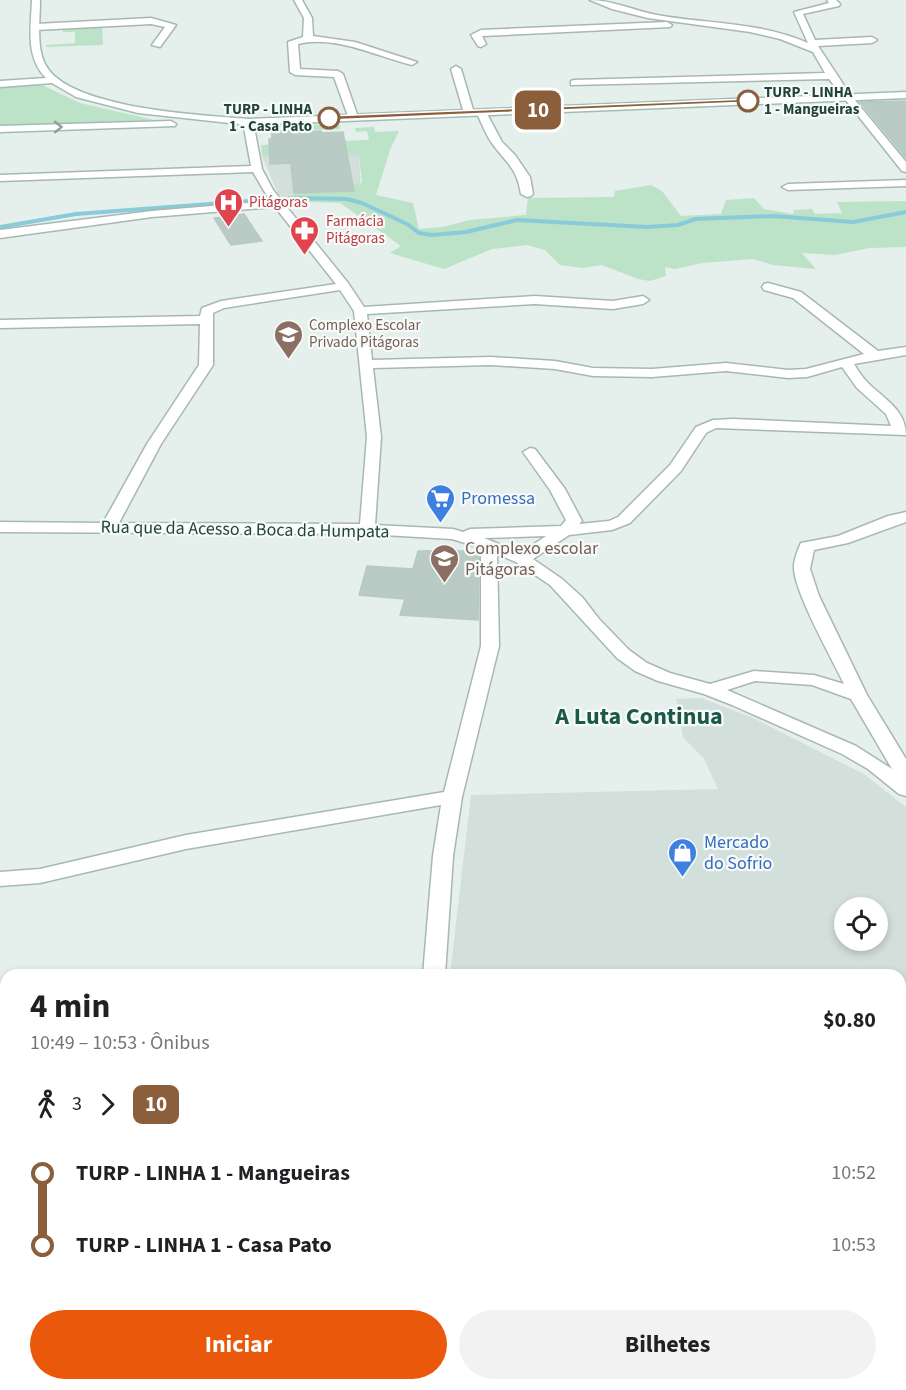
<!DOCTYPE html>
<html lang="pt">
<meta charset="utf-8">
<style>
body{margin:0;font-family:"Source Sans 3",sans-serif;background:#f2f2f2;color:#202124;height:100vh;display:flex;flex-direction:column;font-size:22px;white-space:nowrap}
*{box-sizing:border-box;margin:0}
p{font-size:20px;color:#757577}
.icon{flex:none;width:33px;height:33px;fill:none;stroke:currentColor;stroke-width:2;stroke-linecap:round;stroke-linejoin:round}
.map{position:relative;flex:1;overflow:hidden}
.panel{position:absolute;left:0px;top:969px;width:906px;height:422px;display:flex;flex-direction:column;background:#fff;border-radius:18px 18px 0 0;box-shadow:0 3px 9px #0003}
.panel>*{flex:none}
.badge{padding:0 12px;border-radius:9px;font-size:21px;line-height:39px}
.controls{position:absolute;left:834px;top:897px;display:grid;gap:12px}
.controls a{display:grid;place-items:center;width:54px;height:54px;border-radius:50%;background:#fff;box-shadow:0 3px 9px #0003;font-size:30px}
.map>.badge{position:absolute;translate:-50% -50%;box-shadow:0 0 0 3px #fff}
.legs{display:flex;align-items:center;gap:9px;height:66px;padding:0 30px;font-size:20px}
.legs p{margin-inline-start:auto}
.headline{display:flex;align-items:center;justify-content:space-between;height:102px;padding:0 30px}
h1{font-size:33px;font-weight:700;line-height:45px}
.primary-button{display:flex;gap:12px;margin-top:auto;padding:12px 30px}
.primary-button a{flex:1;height:69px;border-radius:36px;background:#ea580c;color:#fff;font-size:24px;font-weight:700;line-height:69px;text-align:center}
.primary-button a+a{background:#f2f2f2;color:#202124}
ul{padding:0 30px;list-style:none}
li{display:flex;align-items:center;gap:21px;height:72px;font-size:22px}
li i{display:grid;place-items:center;width:9px;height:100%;margin:0 8px;background:currentColor}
li i::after{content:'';width:15px;height:15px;margin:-8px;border:4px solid;border-radius:50%;background:#fff}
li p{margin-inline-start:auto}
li:first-child i{background:linear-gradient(#0000 50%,currentColor 0)}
li:last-child i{background:linear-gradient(currentColor 50%,#0000 0)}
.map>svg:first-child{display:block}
</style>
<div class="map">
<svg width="906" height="1390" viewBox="0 0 906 1390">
<rect width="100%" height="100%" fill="#e5efeb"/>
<!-- built -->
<g fill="#d3dfda" fill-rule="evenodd">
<path d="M354 151 359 155 361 195 279 196 262 156Z"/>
<path d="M701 698 753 718 864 774 906 807V1087L900 1089V975H450L471 795 718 789 704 759 683 737 676 699ZM844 908H878V940H844Z"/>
</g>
<!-- green -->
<g fill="#bce2c7">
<path d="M102 25 103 45 46 47V45L75 43V32H63V27Z"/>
<path d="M15 84 42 85 80 103 154 120 0 126V87Z"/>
<path d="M339 124 340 129 310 130 312 142 369 140 367 131 356 132 355 128 374 127 375 132 399 131 390 150 376 195 413 203 419 229 443 227 469 220 526 215 528 198 614 197 615 191 651 185 662 191 681 216 721 214 726 200 754 198 764 209 793 214 794 210 812 209 815 214 842 213 837 202 906 201V247L869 248 835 255 802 253 816 269 773 265 753 259 702 263 675 269 665 267 666 276 650 281 638 279 602 265 582 268 560 265 545 250 527 245 492 249 444 269 390 253 401 246 340 203 311 202 279 196H294V193L353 191 352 184 362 183 359 155 333 156 331 152 262 156 261 145 297 144 298 130H293L292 126Z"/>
</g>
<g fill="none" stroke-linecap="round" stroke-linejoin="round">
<!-- stream -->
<g stroke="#89cbd8" stroke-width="4">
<path d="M290 198 347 199 362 203 407 224 419 233 432 235 466 232 517 220 647 227 678 225 695 219 773 216 853 222 906 212"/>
<path d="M0 227 76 214 264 200"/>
</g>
</g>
<!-- building -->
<g fill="#bacac4" stroke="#b6cac2" stroke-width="1.5">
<path d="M906 101V158L860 102Z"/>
<path d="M298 130V132L321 131 322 133 343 132 354 191 294 193 291 163 270 164 269 139H272V131Z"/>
<path d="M244 214 262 241 231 245 214 218Z"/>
<path d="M418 551H479L478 620 400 615 405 599 359 595 367 566 413 569Z"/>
</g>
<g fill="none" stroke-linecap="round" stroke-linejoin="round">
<defs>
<g id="minor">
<path d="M294 0H302L312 18 313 36 355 42 417 62 412 65C375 56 336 35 298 44L300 69 338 71 343 74 358 117 349 119 334 77 295 75 290 72 288 42 303 37 304 18Z"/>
<path d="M590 0C612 0 635 11 657 15 707 24 761 22 808 43L794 12 829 3 827 0H836L840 4 839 6 803 14 815 40 872 37 877 40 872 43 818 46 849 93 906 162V172L902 171 829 79 571 85V81L574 80 825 73 813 52 780 39 750 32 648 18 612 9Z"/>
<path d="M151 18 176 25 160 47 152 45 165 27 151 24 36 30 31 27 36 24Z"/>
<path d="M667 22 672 25 670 27 482 36 486 44 481 47 478 46 471 35 481 30Z"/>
<path d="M456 66 461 69 474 113 473 115 464 113 451 69Z"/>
<path d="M477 110H485L502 142 515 155 530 177 533 194 531 196 527 197 521 194C517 169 508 164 494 146 486 136 482 123 476 112Z"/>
<path d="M248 119 253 122 262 169 273 190 348 283 364 307 535 296 613 301 643 296 649 300 643 304 613 309 535 304 367 314 372 360 491 357 555 361 593 368 652 369 726 363 788 370 806 369 864 354 793 298 764 290 762 287 764 284 768 283 801 292 878 351 906 347V355L854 364C858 371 863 378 868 383 884 399 906 410 906 435L716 428 706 433 681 471 630 523 612 530 569 535 533 559 562 579 582 597 599 619 629 650 647 663 670 673 710 684 754 671 814 675 844 684C832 659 795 593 794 569 793 562 798 549 801 543L838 536 888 516 906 512V522L848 543 814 550 810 569 819 596 867 695 906 759V796L899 794 868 769 842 754 732 705 704 694 658 681 635 671 617 658 550 585 516 562 497 554 499 646 462 797 453 856 445 975H423L433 856 441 805 186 849 40 883 0 886V872L40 869 186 835 444 792 481 646V548L452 539 367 534 0 532V522L103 523 147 444 199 365 200 324 0 328V320L200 316 202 308 221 301 336 284 275 207 152 217 0 238V230L152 211 270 201 253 172 0 181V175L251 166 243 122ZM340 290 354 311 367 437 360 524 119 523 161 444 213 365V313L224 308ZM491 365 555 369 593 376 652 377 726 371 788 378 807 377 842 367 857 388 886 414 891 426 733 419 713 420 696 427 670 465 618 517 609 521 579 524 582 521 565 489 535 449 530 448 523 452 550 490 566 520 561 526 470 529 463 532 453 529 375 525 381 437 373 368ZM546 536 521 553 484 538ZM755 681 812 685 851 699 892 769 856 746 727 690Z"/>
<path d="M906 180V186L788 190 782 187 788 184Z"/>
<path d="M906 1097V1116L900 1118V1099Z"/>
<path d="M900 1260 906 1262V1302L900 1299Z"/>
<path d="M424 1384H452L451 1390H423Z"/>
</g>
<g id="tertiary">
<path d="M0 1047 6 1049V1071L0 1069Z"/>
<path d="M344 1384H374L377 1390H346Z"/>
</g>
<g id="secondary">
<path d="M32 0H40C40 20 36 46 45 64 67 109 202 115 248 119L906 92V98L248 125 138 113 76 97 52 83 0 87V81L46 78C25 57 31 27 32 0Z"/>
<path d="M171 121 176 124 175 126 0 132V126Z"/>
</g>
</defs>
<!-- minor casing -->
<use href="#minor" stroke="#a7b8b3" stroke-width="3"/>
<!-- tertiary casing -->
<use href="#tertiary" stroke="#a7b8b3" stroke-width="3"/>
<!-- secondary casing -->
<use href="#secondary" stroke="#a2bcb3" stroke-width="3"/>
<!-- minor -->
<use href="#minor" fill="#fff" fill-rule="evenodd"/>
<!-- tertiary -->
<use href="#tertiary" fill="#fff" fill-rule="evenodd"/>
<!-- secondary -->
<use href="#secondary" fill="#fff" fill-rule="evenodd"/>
</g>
<!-- one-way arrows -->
<defs><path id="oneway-chevron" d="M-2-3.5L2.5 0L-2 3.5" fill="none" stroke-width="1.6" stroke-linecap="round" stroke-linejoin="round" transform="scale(1.5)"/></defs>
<use stroke="#90a19d" href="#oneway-chevron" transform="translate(58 127) rotate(-1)"/>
<!-- line-1 -->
<path fill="#8b5e3c" stroke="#fff" stroke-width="1.5" d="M748 99 750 102 329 120 325 118 329 116Z"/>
<!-- icons -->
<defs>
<symbol id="hospital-pin" viewBox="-11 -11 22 30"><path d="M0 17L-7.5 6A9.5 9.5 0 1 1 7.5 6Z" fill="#e0444e" stroke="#f6fbf9"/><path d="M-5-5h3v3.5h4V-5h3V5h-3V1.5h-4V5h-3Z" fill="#fff"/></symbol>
<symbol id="pharmacy-pin" viewBox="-11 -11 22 30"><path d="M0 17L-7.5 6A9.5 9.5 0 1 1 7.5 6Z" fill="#e0444e" stroke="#f6fbf9"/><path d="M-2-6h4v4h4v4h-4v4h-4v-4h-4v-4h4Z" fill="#fff"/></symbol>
<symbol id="school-pin" viewBox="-11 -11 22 30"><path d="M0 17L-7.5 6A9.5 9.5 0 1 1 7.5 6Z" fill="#8d6e63" stroke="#f6fbf9"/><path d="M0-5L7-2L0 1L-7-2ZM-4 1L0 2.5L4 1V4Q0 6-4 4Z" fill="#fff"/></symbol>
<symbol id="supermarket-pin" viewBox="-11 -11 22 30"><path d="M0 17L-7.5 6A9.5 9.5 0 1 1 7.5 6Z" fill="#3f7fe0" stroke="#f6fbf9"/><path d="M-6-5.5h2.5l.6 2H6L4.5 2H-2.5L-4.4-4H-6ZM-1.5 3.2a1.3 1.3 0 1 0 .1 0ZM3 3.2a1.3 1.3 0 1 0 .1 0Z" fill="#fff"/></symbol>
<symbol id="shop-pin" viewBox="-11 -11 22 30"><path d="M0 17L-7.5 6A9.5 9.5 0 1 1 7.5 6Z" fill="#3f7fe0" stroke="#f6fbf9"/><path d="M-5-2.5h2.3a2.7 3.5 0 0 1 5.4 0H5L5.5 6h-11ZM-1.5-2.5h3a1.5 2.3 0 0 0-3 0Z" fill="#fff"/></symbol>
</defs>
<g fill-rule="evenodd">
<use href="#hospital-pin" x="212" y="186" width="33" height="45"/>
<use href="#pharmacy-pin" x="288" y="214" width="33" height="45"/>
<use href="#school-pin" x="272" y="318" width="33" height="45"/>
<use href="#supermarket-pin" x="424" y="482" width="33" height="45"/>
<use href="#school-pin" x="428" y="542" width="33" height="45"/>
<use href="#shop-pin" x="666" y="836" width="33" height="45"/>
</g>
<!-- markers -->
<g fill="#fff" stroke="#8b5e3c" stroke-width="3">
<circle cx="748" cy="101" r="10"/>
<circle cx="329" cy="118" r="10"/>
</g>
<g text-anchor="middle" stroke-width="4.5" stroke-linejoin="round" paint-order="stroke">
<!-- far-stop labels -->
<g font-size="15" font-weight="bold" fill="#22433b" stroke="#f6fbf9" text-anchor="start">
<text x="764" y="97">TURP - LINHA<tspan x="764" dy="17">1 - Mangueiras</tspan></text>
<text x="312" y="114" text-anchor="end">TURP - LINHA<tspan x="312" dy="17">1 - Casa Pato</tspan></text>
</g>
<!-- far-health labels -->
<g font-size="15" fill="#be3a42" stroke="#f6fbf9" text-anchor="start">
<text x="249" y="207">Pitágoras</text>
<text x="326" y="226">Farmácia<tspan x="326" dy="17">Pitágoras</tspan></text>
</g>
<!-- far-education labels -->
<g font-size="15" fill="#785e54" stroke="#f6fbf9" text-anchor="start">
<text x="309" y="330">Complexo Escolar<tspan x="309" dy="17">Privado Pitágoras</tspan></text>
</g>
<!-- shop labels -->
<g font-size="18" fill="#366cbe" stroke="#f6fbf9" text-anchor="start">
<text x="461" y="504">Promessa</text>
<text x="704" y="848">Mercado<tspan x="704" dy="21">do Sofrio</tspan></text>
</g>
<!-- street labels -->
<g font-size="18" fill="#22433b" stroke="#f6fbf9">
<text transform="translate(245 529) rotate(1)" y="6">Rua que da Acesso a Boca da Humpata</text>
</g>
<!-- education labels -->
<g font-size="18" fill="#785e54" stroke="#f6fbf9" text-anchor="start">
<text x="465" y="554">Complexo escolar<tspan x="465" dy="21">Pitágoras</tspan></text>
</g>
<!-- district labels -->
<g font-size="24" font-weight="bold" fill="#1b584a" stroke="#f6fbf9">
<text x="639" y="724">A Luta Continua</text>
</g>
</g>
</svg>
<div class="controls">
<a><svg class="icon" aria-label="locate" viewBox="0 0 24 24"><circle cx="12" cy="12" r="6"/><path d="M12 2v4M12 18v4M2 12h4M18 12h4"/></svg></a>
</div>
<b class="badge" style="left:538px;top:110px;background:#8b5e3c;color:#fff">10</b>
<section class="panel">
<div class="headline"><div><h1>4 min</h1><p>10:49 – 10:53 · Ônibus</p></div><b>$0.80</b></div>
<div class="legs"><svg class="icon" aria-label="walk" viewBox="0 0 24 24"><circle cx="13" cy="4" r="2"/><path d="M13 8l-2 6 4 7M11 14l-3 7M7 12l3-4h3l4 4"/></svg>3<svg class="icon" aria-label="forward" viewBox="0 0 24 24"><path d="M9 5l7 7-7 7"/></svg><b class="badge" style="background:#8b5e3c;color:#fff">10</b></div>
<ul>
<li><i style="color:#8b5e3c"></i><b>TURP - LINHA 1 - Mangueiras</b><p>10:52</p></li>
<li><i style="color:#8b5e3c"></i><b>TURP - LINHA 1 - Casa Pato</b><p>10:53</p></li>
</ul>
<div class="primary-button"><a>Iniciar</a><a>Bilhetes</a></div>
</section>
</div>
